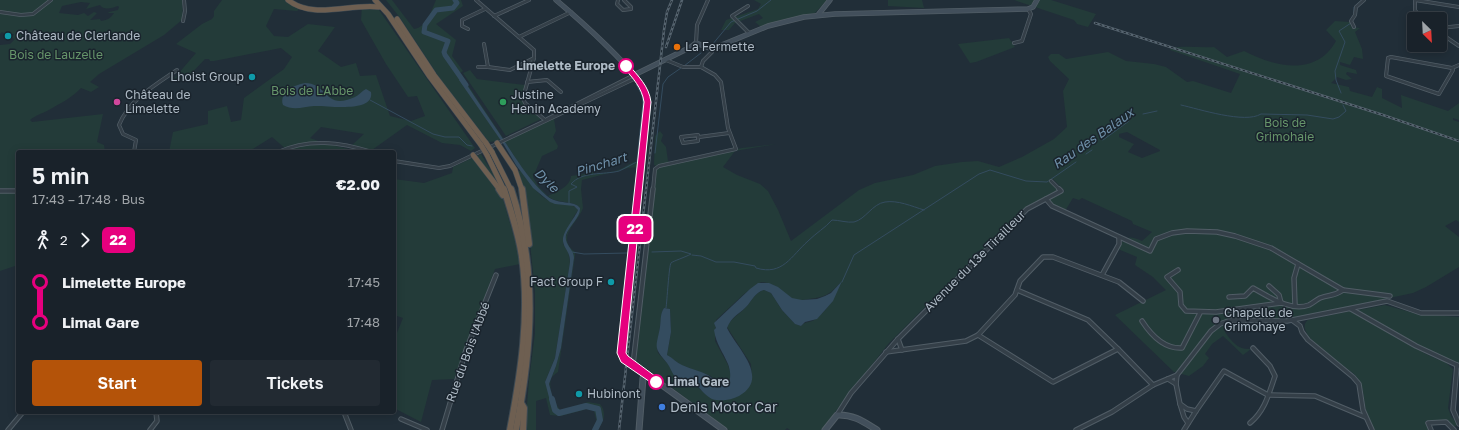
<!DOCTYPE html>
<meta charset="utf-8">
<style>
body{margin:0;font-family:"Golos Text",sans-serif;background:#222a32;color:#f1f3f6;height:100vh;display:flex;flex-direction:column;font-size:15px;white-space:nowrap}
*{box-sizing:border-box;margin:0}
p{font-size:13px;color:#9fa4a8}
.icon{flex:none;width:22px;height:22px;fill:none;stroke:currentColor;stroke-width:2;stroke-linecap:round;stroke-linejoin:round}
.map{position:relative;flex:1;overflow:hidden}
.drawer{position:absolute;left:16px;top:150px;width:380px;height:264px;display:flex;flex-direction:column;background:#19222a;border-radius:4px;box-shadow:0 2px 10px #0003,0 0 0 1px #373f47}
.drawer>*{flex:none}
.badge{padding:0 8px;border-radius:6px;font-size:14px;line-height:26px}
.needle{width:26px;rotate:156deg}
.tools{position:absolute;left:1407px;top:12px;display:grid;gap:8px}
.tools a{display:grid;place-items:center;width:40px;height:40px;border-radius:4px;background:#19222a;box-shadow:0 2px 10px #0003,0 0 0 1px #373f47;font-size:20px}
.map>.badge{position:absolute;translate:-50% -50%;box-shadow:0 0 0 2px #fff}
.legs{display:flex;align-items:center;gap:6px;height:44px;padding:0 16px;font-size:13px}
.legs p{margin-inline-start:auto}
.overview{display:flex;align-items:center;justify-content:space-between;height:68px;padding:0 16px}
h1{font-size:22px;font-weight:600;line-height:30px}
.cta{display:flex;gap:8px;margin-top:auto;padding:8px 16px}
.cta a{flex:1;height:46px;border-radius:4px;background:#b45309;color:#fff;font-size:16px;font-weight:600;line-height:46px;text-align:center}
.cta a+a{background:#222a32;color:#f1f3f6}
ul{padding:0 16px;list-style:none}
li{display:flex;align-items:center;gap:14px;height:40px;font-size:15px}
li i{display:grid;place-items:center;width:6px;height:100%;margin:0 5px;background:currentColor}
li i::after{content:'';width:10px;height:10px;margin:-5px;border:3px solid;border-radius:50%;background:#19222a}
li p{margin-inline-start:auto}
li:first-child i{background:linear-gradient(#0000 50%,currentColor 0)}
li:last-child i{background:linear-gradient(currentColor 50%,#0000 0)}
.map>svg:first-child{display:block}
</style>
<div class="map">
<svg width="1459" height="430" viewBox="0 0 1459 430">
<rect width="100%" height="100%" fill="#212e38"/>
<!-- green -->
<g fill="#233b39" fill-rule="evenodd">
<path d="M0 0H182L183 19 164 35 99 74 90 82 99 87 91 92 81 88C72 98 59 104 47 111 41 114 36 115 30 120L32 122 103 114 97 142 104 145 105 152H18V188H0V45L10 44 15 39 11 38 14 34H5L2 32 0 34ZM81 2 90 3 86 9 100 5C104 11 112 8 118 6L119 7 118 10 109 12 108 13H114C110 19 107 20 101 21L100 19 90 20 97 13 94 12 88 16 84 13 78 15 59 13 62 6Z"/>
<path d="M222 0H287L300 8 297 11 274 9 266 26 274 36 288 37 308 24 335 27 318 51 341 67 356 63 360 76 376 75 390 116 411 121 425 116 417 96 408 97 386 64 361 20 362 5 374 6 379 10 475 148 471 151 460 145 442 143 407 125 372 150 352 145 364 134 321 127 310 138 327 144 362 152H283L287 150 272 137 248 152H169L173 132 208 124V111L227 106 231 122 241 120 244 98 284 69 292 57 281 48 214 61H210L209 59H205L185 80 172 81 196 53 176 44 202 24 212 19 214 16V11Z"/>
<path d="M386 0H392L414 29C427 27 431 11 436 0H461L463 6 436 24 456 40 452 56 463 71 460 73 503 138 497 141 489 142 441 80 401 19Z"/>
<path d="M754 0H827L815 13 778 21 761 27 755 22 763 18 759 14 735 23 729 30H721L726 20 758 9 761 4Z"/>
<path d="M888 0H922L924 8 888 6Z"/>
<path d="M1014 0H1051L1096 14 1088 27 1077 24 1074 20Z"/>
<path d="M1335 21 1350 22 1351 27 1360 28 1355 32 1362 49 1363 59 1354 57 1350 65 1340 62V65L1356 70 1357 74 1347 72 1346 74 1352 79 1346 80 1337 77 1331 83 1349 87 1350 91 1372 97 1377 87 1382 89V98L1402 108 1401 95 1448 111 1459 103V120L1453 118V120L1459 122V222L1456 220 1445 226 1459 237V267L1426 287 1413 293 1295 318 1275 320 1232 318 1225 332C1232 342 1238 350 1251 349L1243 355 1223 336 1212 344 1205 354 1209 358 1203 366 1189 376 1174 372 1115 315 1166 290 1153 277 1135 265 1137 257 1118 249C1125 236 1129 235 1142 241L1152 232 1133 224 1132 221 1082 198 1079 200 1073 198 1065 211 1052 205 1050 199 1065 191 1053 179 1049 181 1056 188V191L1023 209 982 251H978L972 257V260L889 343 821 430H790L787 428 785 430H729L636 361 656 170 659 167 654 165 655 136 660 131 663 135 661 141 666 147 668 161 672 163 742 148 776 144 735 151 723 167 737 175 760 184 768 191 778 210 791 241 859 190 875 183 913 175 935 166 962 162 978 161 999 167 1022 157 1054 139 1067 127 1063 91 1069 79 1050 61 1048 57 1051 54H1059L1066 59 1108 52 1126 61 1154 64 1166 67 1187 82 1193 81 1231 93 1240 74 1170 50 1171 48C1185 45 1199 48 1214 47L1227 57 1244 51C1275 67 1316 77 1336 41L1326 30ZM1127 132 1160 150V151L1142 158 1128 152 1134 144 1119 137V134ZM761 282C779 284 780 293 793 299 798 301 804 300 809 299 825 297 829 295 840 283 833 299 831 306 817 318 812 323 805 321 801 326L795 324 782 310 771 293 764 290C755 292 752 301 746 307 739 315 732 317 727 327L751 364 752 380 710 398 693 383 675 377 668 364 658 353 657 348 662 312 664 308 670 309 671 332 667 355 681 365 711 376 716 383 722 385 727 383 731 379V375L728 365 715 341 716 320 744 294Z"/>
<path d="M1009 38 1015 47 976 62 970 63 958 44Z"/>
<path d="M470 70 477 79 525 85C519 106 529 104 541 119L506 136 463 73Z"/>
<path d="M554 119 556 131 553 137 558 146 557 149 542 156 533 177 538 186 548 196C558 191 570 187 571 176L584 174 590 170 595 174C603 173 615 172 623 168 630 164 631 162 639 161V167L628 168 582 180 581 189 583 208C578 223 555 237 575 252V256L558 372C555 374 552 376 551 379 548 388 555 405 561 411L588 402 600 404C607 412 604 423 597 430H593L597 423 594 411 591 408 561 416 550 415 546 398 536 401V430H525L529 380 535 333V292L525 193 518 171H522C529 182 537 194 549 201 558 206 572 201 578 210L573 218 563 244 568 251 570 262 555 358 545 382 555 405 549 384 556 366 561 348 574 258C573 252 567 248 566 242 563 229 579 219 580 208 574 200 558 204 549 197 530 184 517 160 504 141Z"/>
<path d="M481 154 498 182 517 247 520 264 495 269 454 379 432 380 421 422 394 408V340L403 318 394 315V179L424 183 452 173 453 167Z"/>
<path d="M0 191H18V265L0 271Z"/>
<path d="M1385 305 1417 314 1459 317V367L1445 362 1453 369 1448 408 1451 416 1457 424 1456 426 1452 427 1448 421H1425L1430 430H1375C1371 424 1367 417 1366 410 1363 396 1365 384 1353 373 1344 365 1291 333 1308 320L1350 311 1426 354 1439 360 1435 355 1358 310Z"/>
</g>
<!-- water -->
<g fill="#344c5f">
<path d="M463 79C478 102 494 125 509 148 520 165 532 183 547 196 557 205 575 200 580 208 581 217 569 226 566 235 564 245 574 249 574 258L561 348 556 366 549 384 555 405H551L545 382 555 358 570 262C570 251 564 249 563 241 562 232 575 218 578 210L574 206 555 204 550 202 533 188 516 165 504 145 459 80Z"/>
<path d="M305 83C328 83 324 111 355 97 359 95 362 91 366 89L371 92C375 114 325 105 314 106 303 107 293 111 283 105 279 92 294 85 305 83Z"/>
<path d="M842 281 833 301 826 309 817 319 805 322 801 326 795 324 782 310 771 293 764 290C755 292 752 301 746 307 738 315 732 316 727 328 736 347 771 378 739 396 731 400 721 402 712 399 705 396 700 387 693 383 688 380 681 378 675 377 672 373 670 367 667 363 653 346 656 349 660 327 661 320 660 314 664 308L670 309 671 332 667 355C673 358 677 363 682 365 691 369 700 371 708 375 713 378 715 383 720 384 733 387 731 372 728 364 723 352 716 344 714 330L716 328 714 323 750 289 758 283H769L778 287 792 298 802 300 817 299 825 296 831 293Z"/>
</g>
<g fill="none" stroke-linecap="round" stroke-linejoin="round">
<!-- stream -->
<g stroke="#344c5f" stroke-width="1">
<path d="M1354 13V7L1362 0"/>
<path d="M712 45 731 22 757 11 771 0"/>
<path d="M684 66 701 53"/>
<path d="M636 84 642 95 643 103 637 161"/>
<path d="M1341 93 1336 80 1335 71 1345 42 1339 31 1351 23"/>
<path d="M370 100 433 134 445 137H459L467 145 472 146"/>
<path d="M1181 105C1199 109 1245 124 1261 114L1307 115 1333 119 1339 117 1346 111 1343 105"/>
<path d="M1143 114 1157 111"/>
<path d="M1103 140 1129 121"/>
<path d="M655 153 663 84 668 77 681 68"/>
<path d="M1086 154 1092 150"/>
<path d="M645 159 651 102"/>
<path d="M569 203V191L577 187 571 184C582 171 604 175 619 171 626 168 632 164 639 161"/>
<path d="M572 252 584 254 627 253"/>
<path d="M652 252 681 251 691 254C686 257 673 261 671 263 669 265 667 302 666 308"/>
<path d="M692 255 701 256 716 262H734L755 266 756 268C783 276 791 256 808 241 816 233 825 228 832 220 839 220 847 223 854 222 866 219 872 204 885 202 898 200 911 206 924 210"/>
<path d="M842 282 854 255 979 174 990 170 1026 181 1047 182 1076 162"/>
</g>
<!-- river-far1 -->
<path stroke="#344c5f" stroke-width="5" d="M455 0 457 3 453 8 436 10 425 25 424 32 448 41 444 52 445 55 466 85"/>
<!-- river -->
<path stroke="#344c5f" stroke-width="6" d="M552 399 555 410 559 413 586 406 598 409 600 420 595 430"/>
<defs>
<g id="street-far1">
<path d="M476 0 534 50V58L523 98 525 103 545 120"/>
<path d="M618 0 617 4 623 10 631 9V7L624 0"/>
<path d="M1415 0 1459 7"/>
<path d="M1415 0V10L1421 19"/>
<path d="M748 6 732 16 749 33"/>
<path d="M0 12 21 15 33 14 51 0"/>
<path d="M494 16 529 0"/>
<path d="M183 21 185 11 184 0"/>
<path d="M1354 27 1351 21 1355 15 1356 7 1364 0"/>
<path d="M1440 28 1459 26"/>
<path d="M468 29 462 26V20L485 9"/>
<path d="M1440 33 1459 46"/>
<path d="M519 37 571 12"/>
<path d="M696 43 697 25 708 0"/>
<path d="M1014 43 1022 41 1031 14 1028 9"/>
<path d="M484 44 488 67 510 70 534 58"/>
<path d="M1391 57 1452 68 1453 70 1439 94 1386 76 1388 58Z"/>
<path d="M666 60 683 67H701"/>
<path d="M478 67H488"/>
<path d="M701 67 703 61 712 52V49"/>
<path d="M1452 68 1459 65"/>
<path d="M527 82 547 80 561 92"/>
<path d="M547 119 634 75"/>
<path d="M698 135V141L683 143 681 137Z"/>
<path d="M699 137 729 133"/>
<path d="M134 152 136 140 123 134 119 125C129 100 155 85 177 70"/>
<path d="M278 152C309 138 340 142 372 152"/>
<path d="M394 161 439 168 450 166 636 78"/>
<path d="M1051 181 1060 190"/>
<path d="M653 190 655 169 659 166 736 149 728 128 721 82 715 75 701 67"/>
</g>
<g id="street">
<path d="M0 191H18"/>
<path d="M1046 199 1052 206 1150 251 1156 239 1172 233 1187 231 1217 232 1235 236 1271 248 1343 290 1390 296"/>
<path d="M1178 270 1167 277 1180 292 1181 305 1186 311 1216 312 1281 303"/>
<path d="M1102 275 1119 244V238"/>
<path d="M1269 286 1279 295 1281 303"/>
<path d="M1017 290 1088 320 1118 349"/>
<path d="M1229 297 1245 296 1253 288C1268 296 1290 312 1309 305 1313 303 1316 300 1320 298 1330 294 1333 297 1343 290"/>
<path d="M1295 305 1294 278 1298 264"/>
<path d="M1351 309 1416 346 1459 366"/>
<path d="M1292 320 1300 326 1302 332 1308 340 1353 377 1359 384 1363 410 1372 430"/>
<path d="M1142 321C1151 335 1164 349 1182 348L1200 313"/>
<path d="M978 335 1015 295 1020 281 1043 257H1053L1119 282 1143 301"/>
<path d="M898 339 902 350"/>
<path d="M886 352 966 341 978 335 1053 382 1118 349 1153 385"/>
<path d="M633 365 653 189"/>
<path d="M1457 365 1453 410 1459 424"/>
<path d="M1168 379 1176 384 1177 375"/>
<path d="M1176 384 1180 404 1187 409 1196 411 1224 371 1268 395 1315 396 1365 417"/>
<path d="M1180 404 1184 417 1188 423"/>
<path d="M344 412 351 430"/>
<path d="M837 415 851 393 898 339 1027 209 1061 191 1059 189"/>
<path d="M401 419 427 430"/>
<path d="M1250 423C1265 411 1269 393 1275 376L1270 366 1253 348"/>
<path d="M8 430 23 412"/>
<path d="M150 430 157 421 156 412"/>
<path d="M442 430 466 350 496 275"/>
<path d="M1076 430 1112 412 1153 385 1177 375 1211 331 1220 324 1231 320 1287 321 1387 301 1421 313H1459"/>
<path d="M1184 430 1196 411"/>
<path d="M1431 430 1428 423 1446 422 1454 430"/>
</g>
<g id="secondary-far1">
<path d="M556 0C575 16 643 75 647 97 649 108 647 121 645 133 643 152 641 171 639 190"/>
<path d="M818 15 830 0"/>
<path d="M634 75 691 47 696 43 712 49 768 26 804 17 835 14 1028 9 1033 7 1037 0"/>
</g>
<g id="secondary">
<path d="M639 189 622 356 724 430"/>
<path d="M639 430 643 378 645 374"/>
<path d="M825 430 837 415C853 414 864 422 877 430"/>
</g>
<g id="highway-far1">
<path d="M288 0C313 20 350 3 379 7"/>
<path d="M375 0 388 14 430 77 481 145"/>
<path d="M397 19 434 75 486 143"/>
<path d="M497 143 515 170 522 190"/>
<path d="M492 152 511 190"/>
<path d="M473 155 500 190"/>
<path d="M487 155 504 190"/>
</g>
<g id="highway">
<path d="M499 189 503 195"/>
<path d="M504 189C511 212 519 234 522 257 530 315 521 373 510 430"/>
<path d="M511 189C538 271 532 347 516 430"/>
<path d="M522 189 529 244"/>
<path d="M521 403 524 408 523 430"/>
</g>
</defs>
<!-- street-far1 casing -->
<use href="#street-far1" stroke="#515d66" stroke-width="4"/>
<!-- street casing -->
<use href="#street" stroke="#515d66" stroke-width="5.5"/>
<!-- secondary-far1 casing -->
<use href="#secondary-far1" stroke="#515d66" stroke-width="5.5"/>
<!-- secondary casing -->
<use href="#secondary" stroke="#515d66" stroke-width="7"/>
<!-- highway-far1 casing -->
<use href="#highway-far1" stroke="#3e4a53" stroke-width="6"/>
<!-- highway casing -->
<use href="#highway" stroke="#3e4a53" stroke-width="8"/>
<!-- street-far1 -->
<use href="#street-far1" stroke="#343f48" stroke-width="2.5"/>
<!-- street -->
<use href="#street" stroke="#343f48" stroke-width="3.5"/>
<!-- secondary-far1 -->
<use href="#secondary-far1" stroke="#424f5b" stroke-width="4"/>
<!-- secondary -->
<use href="#secondary" stroke="#424f5b" stroke-width="5"/>
<!-- highway-far1 -->
<use href="#highway-far1" stroke="#6e5f51" stroke-width="5"/>
<!-- highway -->
<use href="#highway" stroke="#6e5f51" stroke-width="6"/>
<defs>
<g id="rail">
<path d="M1095 23 1383 115 1459 141"/>
<path d="M666 47 682 0"/>
<path d="M619 430 664 30 667 12 672 0"/>
</g>
</defs>
<!-- rail casing -->
<use href="#rail" stroke="#56646f" stroke-width="2.5"/>
<!-- rail -->
<use href="#rail" stroke="#1a242d" stroke-width="1" stroke-dasharray="2.5" stroke-linecap="butt"/>
<defs>
<g id="highway-bridge">
<path d="M486 143 492 152"/>
<path d="M481 145 487 155"/>
</g>
</defs>
<!-- highway-bridge casing -->
<use href="#highway-bridge" stroke="#3e4a53" stroke-width="6" stroke-linecap="butt"/>
<!-- highway-bridge -->
<use href="#highway-bridge" stroke="#6e5f51" stroke-width="5"/>
</g>
<!-- line-1 -->
<path fill="#e6007e" stroke="#fff" d="M623 64H628C638 76 649 86 651 102L626 353 628 356 659 379 661 382 659 385 656 386 621 362 617 353 644 102C642 88 633 78 623 67Z"/>
<!-- markers -->
<g fill="#0f9aa8" stroke="#1a242d" stroke-width="1.5">
<circle cx="8" cy="36" r="4"/>
<circle cx="252" cy="77" r="4"/>
<circle cx="611" cy="282" r="4"/>
<circle cx="579" cy="394" r="4"/>
</g>
<circle fill="#e8710a" stroke="#1a242d" stroke-width="1.5" cx="677" cy="47" r="4"/>
<g fill="#fff" stroke="#e6007e" stroke-width="2">
<circle cx="626" cy="66" r="7"/>
<circle cx="656" cy="382" r="7"/>
</g>
<circle fill="#d1479c" stroke="#1a242d" stroke-width="1.5" cx="117" cy="102" r="4"/>
<circle fill="#2e9e5b" stroke="#1a242d" stroke-width="1.5" cx="503" cy="102" r="4"/>
<circle fill="#6b7280" stroke="#1a242d" stroke-width="1.5" cx="1216" cy="320" r="4"/>
<circle fill="#3f7fe0" stroke="#1a242d" stroke-width="1.5" cx="662" cy="407" r="4"/>
<g text-anchor="middle" stroke-width="3" stroke-linejoin="round" paint-order="stroke">
<!-- poi labels -->
<g font-size="12" fill="#aebac5" stroke="#1a242d" text-anchor="start">
<text x="16" y="40">Château de Clerlande</text>
<text x="685" y="51">La Fermette</text>
<text x="244" y="81" text-anchor="end">Lhoist Group</text>
<text x="125" y="99">Château de<tspan x="125" dy="14">Limelette</tspan></text>
<text x="511" y="99">Justine<tspan x="511" dy="14">Henin Academy</tspan></text>
<text x="603" y="286" text-anchor="end">Fact Group F</text>
<text x="1224" y="317">Chapelle de<tspan x="1224" dy="14">Grimohaye</tspan></text>
<text x="587" y="398">Hubinont</text>
</g>
<!-- park labels -->
<g font-size="12" fill="#66956a" stroke="#1a242d">
<text x="56" y="59">Bois de Lauzelle</text>
<text x="312" y="95">Bois de L'Abbe</text>
<text x="1285" y="127">Bois de<tspan x="1285" dy="14">Grimohaie</tspan></text>
</g>
<!-- stop labels -->
<g font-size="12" font-weight="bold" fill="#aebac5" stroke="#1a242d" text-anchor="end">
<text x="615" y="70">Limelette Europe</text>
<text x="667" y="386" text-anchor="start">Limal Gare</text>
</g>
<!-- street labels -->
<g font-size="12" fill="#aebac5" stroke="#1a242d">
<text transform="translate(975 261) rotate(-45)" y="4">Avenue du 13e Tirailleur</text>
<text transform="translate(468 352) rotate(-70)" y="4">Rue du Bois l'Abbé</text>
</g>
<!-- water labels -->
<g font-size="13" font-style="italic" fill="#6f90a9" stroke="#1a242d">
<text transform="translate(1093 138) rotate(-35)" y="5">Rau des Balaux</text>
<text transform="translate(601 164) rotate(-17)" y="5">Pinchart</text>
<text transform="translate(547 180) rotate(45)" y="5">Dyle</text>
</g>
<!-- near-poi labels -->
<g font-size="14" fill="#aebac5" stroke="#1a242d" text-anchor="start">
<text x="670" y="412">Denis Motor Car</text>
</g>
</g>
</svg>
<div class="tools">
<a><svg class="needle" viewBox="-14 -14 28 28"><path d="M0-13l5 13h-10z" fill="#e53935"/><path d="M0 13l5-13h-10z" fill="#9fa4a8"/></svg></a>
</div>
<b class="badge" style="left:635px;top:229px;background:#e6007e;color:#fff">22</b>
<section class="drawer">
<div class="overview"><div><h1>5 min</h1><p>17:43 – 17:48 · Bus</p></div><b>€2.00</b></div>
<div class="legs"><svg class="icon" aria-label="walk" viewBox="0 0 24 24"><circle cx="13" cy="4" r="2"/><path d="M13 8l-2 6 4 7M11 14l-3 7M7 12l3-4h3l4 4"/></svg>2<svg class="icon" aria-label="forward" viewBox="0 0 24 24"><path d="M9 5l7 7-7 7"/></svg><b class="badge" style="background:#e6007e;color:#fff">22</b></div>
<ul>
<li><i style="color:#e6007e"></i><b>Limelette Europe</b><p>17:45</p></li>
<li><i style="color:#e6007e"></i><b>Limal Gare</b><p>17:48</p></li>
</ul>
<div class="cta"><a>Start</a><a>Tickets</a></div>
</section>
</div>
